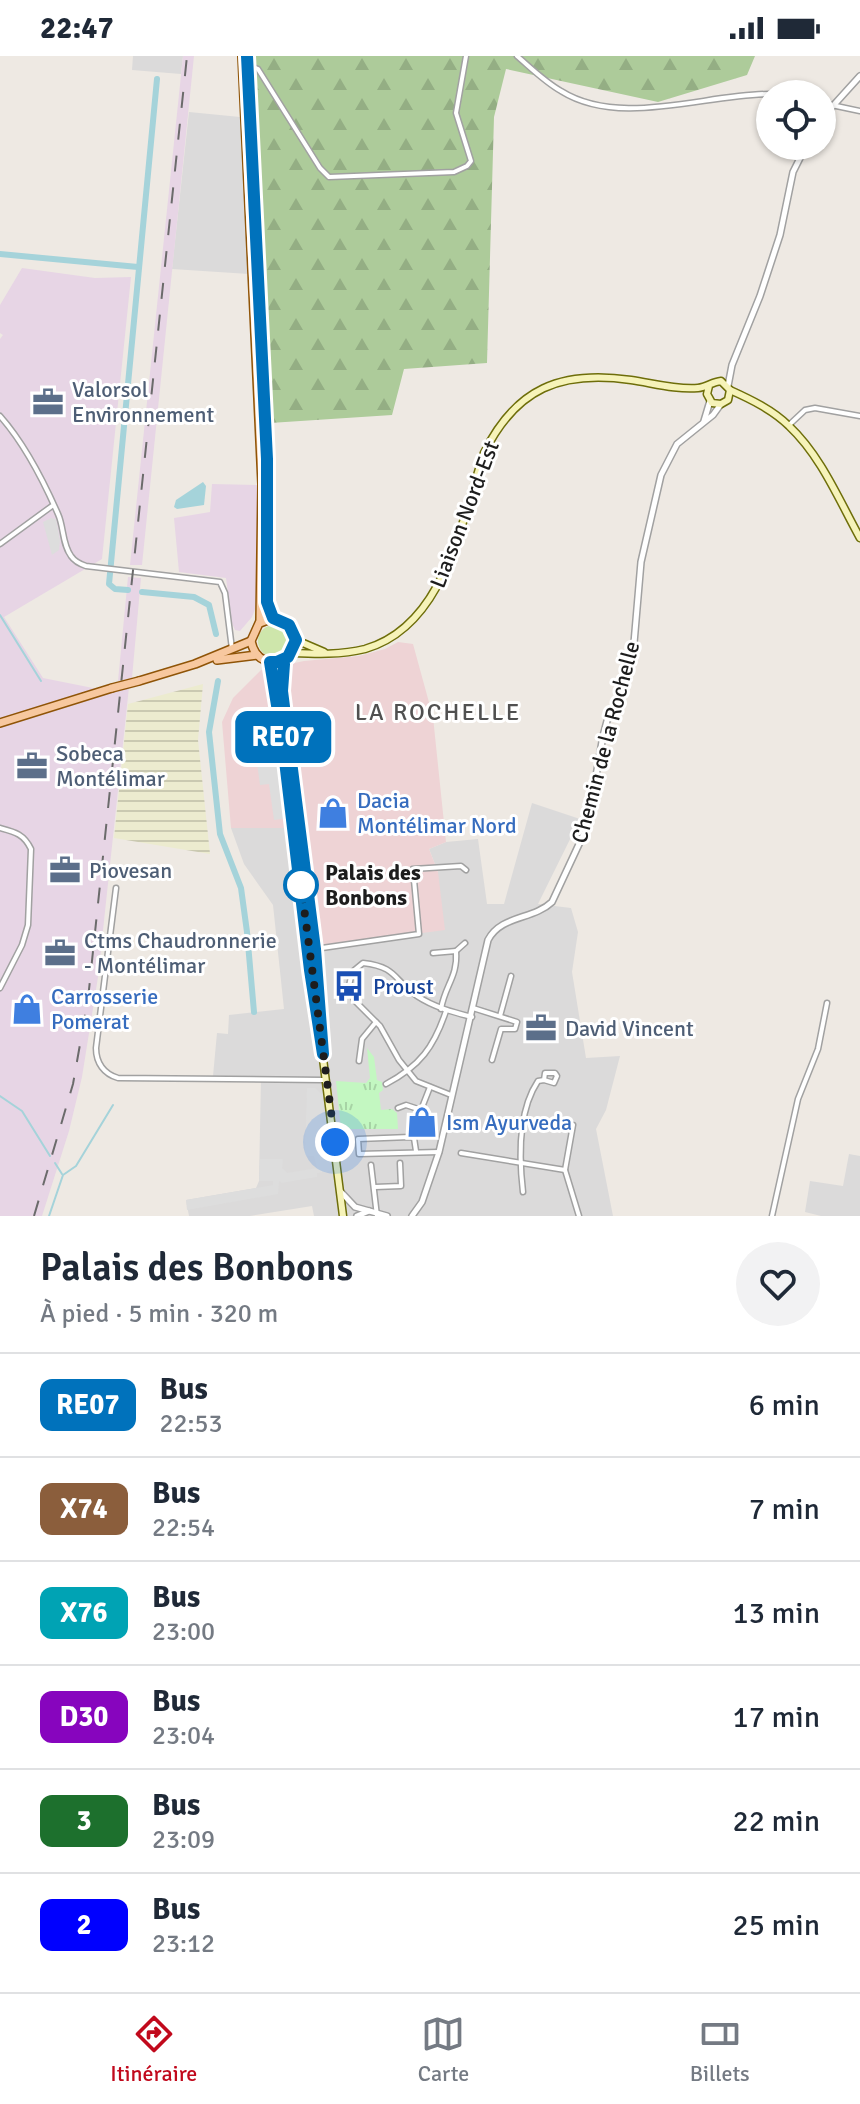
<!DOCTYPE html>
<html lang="fr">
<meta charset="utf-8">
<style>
body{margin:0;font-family:Signika,sans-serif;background:#f2f2f3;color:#1f2937;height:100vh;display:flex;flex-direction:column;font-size:30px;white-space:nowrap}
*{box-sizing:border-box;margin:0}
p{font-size:26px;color:#747a83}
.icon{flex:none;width:44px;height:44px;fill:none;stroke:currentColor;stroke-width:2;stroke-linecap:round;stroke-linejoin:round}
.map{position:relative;height:1160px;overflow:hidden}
.sheet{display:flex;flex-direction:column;background:#fff;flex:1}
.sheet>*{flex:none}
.badge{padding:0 16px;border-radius:12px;font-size:28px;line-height:52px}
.fabs{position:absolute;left:756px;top:24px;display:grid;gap:16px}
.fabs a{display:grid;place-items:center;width:80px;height:80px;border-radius:50%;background:#fff;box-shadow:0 2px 6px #0004;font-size:40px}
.you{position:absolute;width:40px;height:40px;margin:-20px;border:6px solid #fff;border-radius:50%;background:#1a73e8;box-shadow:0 0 0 12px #1a73e833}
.map>.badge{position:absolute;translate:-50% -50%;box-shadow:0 0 0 4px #fff}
.round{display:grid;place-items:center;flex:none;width:84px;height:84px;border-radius:42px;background:#f2f2f3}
.head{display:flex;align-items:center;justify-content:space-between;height:136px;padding:0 40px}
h1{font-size:38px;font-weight:600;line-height:60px}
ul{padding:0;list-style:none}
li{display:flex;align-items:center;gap:24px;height:104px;padding:0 40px;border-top:2px solid #e0e1e3}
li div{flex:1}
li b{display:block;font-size:30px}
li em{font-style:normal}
li .badge{min-width:88px;font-weight:700;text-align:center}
.status{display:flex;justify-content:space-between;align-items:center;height:56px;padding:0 40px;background:#fff;direction:ltr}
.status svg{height:22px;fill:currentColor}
.tabs{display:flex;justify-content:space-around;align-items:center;height:112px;border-top:2px solid #e0e1e3;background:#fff;font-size:22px;color:#747a83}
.tabs a{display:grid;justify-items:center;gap:4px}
.tabs .selected{color:#c1091c}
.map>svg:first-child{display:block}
</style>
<div class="status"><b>22:47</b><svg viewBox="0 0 49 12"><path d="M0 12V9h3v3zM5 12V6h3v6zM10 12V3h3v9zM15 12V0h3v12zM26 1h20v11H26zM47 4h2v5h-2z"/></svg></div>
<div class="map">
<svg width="860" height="1160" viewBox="0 0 860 1160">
<defs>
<pattern id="farmland-rules" width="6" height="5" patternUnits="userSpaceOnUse" patternTransform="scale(2)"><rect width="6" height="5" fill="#ecebcf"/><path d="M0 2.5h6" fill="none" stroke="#cac9b1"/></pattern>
<pattern id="forest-firs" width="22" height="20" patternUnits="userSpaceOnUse" patternTransform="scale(2)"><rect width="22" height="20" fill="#adcb9a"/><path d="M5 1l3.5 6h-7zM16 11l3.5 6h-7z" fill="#94ae84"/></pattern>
<pattern id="park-tufts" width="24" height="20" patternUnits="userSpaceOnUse" patternTransform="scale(2)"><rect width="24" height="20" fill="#c3f7c1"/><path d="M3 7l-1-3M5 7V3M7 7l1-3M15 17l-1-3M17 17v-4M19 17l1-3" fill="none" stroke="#a7d3a5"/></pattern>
</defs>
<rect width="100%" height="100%" fill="#eee9e3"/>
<!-- residential -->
<g fill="#dbdada">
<path d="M133 0H183L181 18 132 14Z"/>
<path d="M189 56 240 61 249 218 172 213Z"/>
<path d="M532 747 580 763 538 848 571 852 578 876 572 916 586 1002 620 1000 606 1054 596 1073 613 1160H314L312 1150 250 1160H189L186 1144 256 1132 259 1125 261 1021 213 1020 217 977 228 978 229 959 284 953 273 849 244 808 231 772 303 771 317 890 438 816 429 793 446 786 478 783 487 848H504Z"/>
<path d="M849 1098 860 1100V1160H821L805 1156 810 1125 843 1130Z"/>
</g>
<!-- commercial -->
<path fill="#eed3d5" d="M398 586 413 588 433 661 446 786 429 793 438 816 445 874 317 891 303 772H231L222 666 233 642 261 614 304 605 359 600 385 593Z"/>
<!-- industrial -->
<g fill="#e7d5e5">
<path d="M183 0H194L142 509H130Z"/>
<path d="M22 212 95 222 131 221 102 503 4 561 43 622 113 636 129 631 98 921 82 1021 69 1075 42 1160H0V283L3 279 0 277V249Z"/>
<path d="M212 428 259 429 257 548 252 561 240 575 235 574 232 567 226 522 179 516 174 462 210 456Z"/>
<path d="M128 521 141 522 132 622 118 625Z"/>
</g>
<!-- farmland -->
<path fill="url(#farmland-rules)" d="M203 628 198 684 210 798 114 782 128 648Z"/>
<!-- grass -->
<circle fill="#cee6ab" cx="274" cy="585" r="16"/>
<!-- forest -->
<path fill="url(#forest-firs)" d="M249 0H755L747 19 658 46 506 13 494 61 487 307 404 313 392 359 270 367Z"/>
<!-- park -->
<path fill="url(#park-tufts)" d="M367 992 374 1001 377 1024 382 1026 383 1034 379 1037 381 1054 392 1053 397 1057 398 1073H341L336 1025 366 1027 370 1022Z"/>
<!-- parking -->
<g fill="#ddd">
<path d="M51 462 56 463 60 484 59 494 52 499 43 466Z"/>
<path d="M278 684 288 762 274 764 269 728 260 729 254 685Z"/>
<path d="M307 1032H315L323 1040 332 1112 330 1115 317 1117V1121L282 1127 279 1125 278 1138 187 1154 186 1144 273 1129V1125H259L260 1103H283L282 1112 287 1117 317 1112 314 1100 305 1099Z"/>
</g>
<!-- water -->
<path fill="#a5d3da" d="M203 426 206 430 204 449 177 453 174 451 176 444Z"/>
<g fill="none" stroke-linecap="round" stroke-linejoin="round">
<!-- stream -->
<g stroke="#a5d3da" stroke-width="2">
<path d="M0 559 41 625"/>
<path d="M0 1040 22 1055 50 1100"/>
<path d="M55 1107 62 1118"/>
<path d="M49 1160 63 1119 76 1110 113 1049"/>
</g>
<!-- canal -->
<g stroke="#a5d3da" stroke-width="6">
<path d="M0 198 138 211"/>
<path d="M128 534 115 533 109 528 157 23"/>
<path d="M142 536 194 541 209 549 216 578"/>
<path d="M218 625 209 676 220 778 241 832 247 876 254 956"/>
</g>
<defs>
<g id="minor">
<path d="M517 0C531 12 545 26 561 35 620 72 705 38 770 38"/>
<path d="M248 9 258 13 320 112 329 121 454 116 467 110 471 105 456 57 466 0"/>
<path d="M822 47 860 55"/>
<path d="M0 360C24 387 44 426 58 458 64 471 62 488 71 500 75 506 80 508 86 510L220 526 225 537 232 593"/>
<path d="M789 369 805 354 815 352 860 360"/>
<path d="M0 488 52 450"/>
<path d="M0 772C15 776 24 778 31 793L28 869 22 889 0 932"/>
<path d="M116 832 96 992C96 1007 104 1018 118 1022L324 1024"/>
<path d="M315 893 419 878 413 813 461 810 466 814"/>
<path d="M456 895 465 887"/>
<path d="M433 897 456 895C458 921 445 929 441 953"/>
<path d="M473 952 517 966 515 973H501L492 1004"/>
<path d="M500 960 511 920"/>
<path d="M359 1005 362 983 376 966"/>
<path d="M386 1028C420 1010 434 991 446 955"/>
<path d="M451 1039 416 1025 399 1004 380 970 354 944 349 930 352 916 363 907C398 911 393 924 417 940 434 951 452 956 472 961"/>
<path d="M398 1052 406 1049 421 1054 430 1031"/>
<path d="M573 1069 565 1114 579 1160"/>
<path d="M416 1095 414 1082 410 1081 358 1083 359 1098 439 1096"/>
<path d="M461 1097 565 1114"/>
<path d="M371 1109 377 1160"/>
<path d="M375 1131 401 1130 400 1107"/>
<path d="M523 1136C519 1102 518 1055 538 1025L544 1024 545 1017H555L557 1020 554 1027 544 1024"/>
<path d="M772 1160 798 1043 818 993 827 947"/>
</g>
<g id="tertiary">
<path d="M822 62 860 20"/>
<path d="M728 330 732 309 760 240 780 179 793 116 806 90"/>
<path d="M704 365 710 345"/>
<path d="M341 1136 355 1151 387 1160"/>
<path d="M357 1160 369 1155"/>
<path d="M412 1160 422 1146 439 1096 488 884C501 859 533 864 552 846L587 771 603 680 607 665 628 621 634 587 641 506 661 419 677 388 713 359 721 348"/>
</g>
<g id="secondary">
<path d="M730 334C750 343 773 354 789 370 821 400 839 444 860 482"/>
<path d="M296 584 324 596"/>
<path d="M292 597C316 598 341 599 365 593 445 570 461 466 484 397 516 332 561 314 631 324 652 327 676 334 698 332 707 331 712 326 721 325L730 334 728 344 721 348 712 347 707 338 709 330"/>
<path d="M284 604 282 635 324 982"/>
<path d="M270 606 282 680 343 1160"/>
</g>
<g id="primary">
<path d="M242 0 262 428 260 565 251 585C255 605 271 611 288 601L296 584 289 569 273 562 260 567"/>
<path d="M247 0 267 403V546L273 562"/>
<path d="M217 604 257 599"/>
<path d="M139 625 195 608 251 585"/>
<path d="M0 667 112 632"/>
</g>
</defs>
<!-- minor casing -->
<use href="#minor" stroke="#a1a1a1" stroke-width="7"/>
<!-- tertiary casing -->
<use href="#tertiary" stroke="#a1a1a1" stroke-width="8"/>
<!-- secondary casing -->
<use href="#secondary" stroke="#6e6e0a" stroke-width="9"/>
<!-- primary casing -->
<use href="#primary" stroke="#8f5407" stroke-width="10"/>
<!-- minor -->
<use href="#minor" stroke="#fff" stroke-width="4"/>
<!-- tertiary -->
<use href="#tertiary" stroke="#fff" stroke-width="5"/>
<!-- secondary -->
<use href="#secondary" stroke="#f6f3b9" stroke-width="6"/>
<!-- primary -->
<use href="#primary" stroke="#f7c89f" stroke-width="7"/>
<!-- rail -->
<path stroke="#6b6b6b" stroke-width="2" stroke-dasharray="16 16" stroke-linecap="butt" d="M34 1160 73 1028 88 943 187 0"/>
<defs>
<path id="primary-bridge" d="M112 632 139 625"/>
</defs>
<!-- primary-bridge casing -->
<use href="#primary-bridge" stroke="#8f5407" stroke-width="10" stroke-linecap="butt"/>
<!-- primary-bridge -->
<use href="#primary-bridge" stroke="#f7c89f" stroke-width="7"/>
</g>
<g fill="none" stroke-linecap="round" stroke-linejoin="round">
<defs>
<path id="line" d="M247 0 267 403V546L273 562 289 569 296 584 288 601 277 606H270L282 680 310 914 323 998 315 893 282 635 284 608"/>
</defs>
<!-- line casing -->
<use href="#line" stroke="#fff" stroke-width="18"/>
<!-- line -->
<use href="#line" stroke="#0072bc" stroke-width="12"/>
<!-- walk -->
<path stroke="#1d1d1d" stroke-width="8" stroke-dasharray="0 14.4" d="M301 829 335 1086"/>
</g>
<!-- icons -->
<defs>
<symbol id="office-bare" viewBox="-9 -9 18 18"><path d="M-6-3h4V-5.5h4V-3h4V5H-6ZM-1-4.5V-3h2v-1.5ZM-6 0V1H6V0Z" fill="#5c6f8a" stroke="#fff" stroke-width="2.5" paint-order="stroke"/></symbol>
<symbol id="shop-bare" viewBox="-9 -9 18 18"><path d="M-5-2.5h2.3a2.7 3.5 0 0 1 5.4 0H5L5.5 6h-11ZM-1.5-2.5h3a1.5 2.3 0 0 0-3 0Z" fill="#3f7fe0" stroke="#fff" stroke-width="2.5" paint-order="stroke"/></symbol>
<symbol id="bus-bare" viewBox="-9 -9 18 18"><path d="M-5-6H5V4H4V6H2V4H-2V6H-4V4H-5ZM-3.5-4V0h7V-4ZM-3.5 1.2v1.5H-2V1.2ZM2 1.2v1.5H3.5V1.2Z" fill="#1a4fb4" stroke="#fff" stroke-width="2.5" paint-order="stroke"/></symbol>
</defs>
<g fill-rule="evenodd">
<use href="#office-bare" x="26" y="324" width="44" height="44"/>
<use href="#office-bare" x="10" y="688" width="44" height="44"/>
<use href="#shop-bare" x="311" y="735" width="44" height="44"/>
<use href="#office-bare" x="43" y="792" width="44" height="44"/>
<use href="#office-bare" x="38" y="875" width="44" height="44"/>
<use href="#bus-bare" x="327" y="908" width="44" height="44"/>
<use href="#shop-bare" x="5" y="931" width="44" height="44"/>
<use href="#office-bare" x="519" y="950" width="44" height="44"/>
<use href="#shop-bare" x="400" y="1044" width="44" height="44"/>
</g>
<!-- markers -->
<circle fill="#fff" stroke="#0072bc" stroke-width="4" cx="301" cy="829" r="16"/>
<g text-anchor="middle" stroke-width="6" stroke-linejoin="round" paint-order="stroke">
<!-- service labels -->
<g font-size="22" fill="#4e5e75" stroke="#fff" text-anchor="start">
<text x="72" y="341">Valorsol<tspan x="72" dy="25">Environnement</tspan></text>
<text x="56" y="705">Sobeca<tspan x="56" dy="25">Montélimar</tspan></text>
<text x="89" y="822">Piovesan</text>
<text x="84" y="892">Ctms Chaudronnerie<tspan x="84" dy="25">- Montélimar</tspan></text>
<text x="565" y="980">David Vincent</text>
</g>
<!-- street labels -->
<g font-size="22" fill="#1d1d1d" stroke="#fff">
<text transform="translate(464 458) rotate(-69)" y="8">Liaison Nord-Est</text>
<text transform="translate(605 686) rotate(-75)" y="8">Chemin de la Rochelle</text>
</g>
<!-- shop labels -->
<g font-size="22" fill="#366cbe" stroke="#fff" text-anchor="start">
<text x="357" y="752">Dacia<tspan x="357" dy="25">Montélimar Nord</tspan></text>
<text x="51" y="948">Carrosserie<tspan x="51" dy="25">Pomerat</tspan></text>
<text x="446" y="1074">Ism Ayurveda</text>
</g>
<!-- stop labels -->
<g font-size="22" font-weight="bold" fill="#1d1d1d" stroke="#fff" text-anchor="start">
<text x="325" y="824">Palais des<tspan x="325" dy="25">Bonbons</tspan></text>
</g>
<!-- transit labels -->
<g font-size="22" fill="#164399" stroke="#fff" text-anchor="start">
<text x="373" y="938">Proust</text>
</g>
<!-- neighbourhood labels -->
<g font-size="24" letter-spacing="2" fill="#505050" stroke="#fff">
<text x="438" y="664">LA ROCHELLE</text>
</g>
</g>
</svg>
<div class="fabs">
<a><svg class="icon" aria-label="locate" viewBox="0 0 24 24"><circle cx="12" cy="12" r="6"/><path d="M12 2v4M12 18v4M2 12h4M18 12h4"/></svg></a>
</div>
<div class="you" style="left:335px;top:1086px"></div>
<b class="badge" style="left:283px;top:681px;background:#0072bc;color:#fff">RE07</b>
</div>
<section class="sheet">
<div class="head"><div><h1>Palais des Bonbons</h1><p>À pied · 5 min · 320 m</p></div><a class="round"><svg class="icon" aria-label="heart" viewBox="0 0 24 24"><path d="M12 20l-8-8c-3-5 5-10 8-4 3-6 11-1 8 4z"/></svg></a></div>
<ul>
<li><span class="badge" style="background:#0072bc;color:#fff">RE07</span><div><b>Bus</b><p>22:53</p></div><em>6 min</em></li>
<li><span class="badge" style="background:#8b5e3c;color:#fff">X74</span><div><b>Bus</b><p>22:54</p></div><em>7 min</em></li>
<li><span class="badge" style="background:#00a3b4;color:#fff">X76</span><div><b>Bus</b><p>23:00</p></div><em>13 min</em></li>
<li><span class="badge" style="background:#8705be;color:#fff">D30</span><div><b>Bus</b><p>23:04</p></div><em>17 min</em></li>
<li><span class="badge" style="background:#1d702d;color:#fff">3</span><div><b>Bus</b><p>23:09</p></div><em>22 min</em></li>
<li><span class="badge" style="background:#00f;color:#fff">2</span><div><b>Bus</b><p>23:12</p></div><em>25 min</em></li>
</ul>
</section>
<nav class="tabs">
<a class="selected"><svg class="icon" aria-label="directions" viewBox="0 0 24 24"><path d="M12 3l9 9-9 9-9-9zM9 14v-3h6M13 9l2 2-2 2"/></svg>Itinéraire</a>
<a><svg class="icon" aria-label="map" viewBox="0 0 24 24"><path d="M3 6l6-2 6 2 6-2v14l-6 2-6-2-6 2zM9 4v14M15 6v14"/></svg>Carte</a>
<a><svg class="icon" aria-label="tickets" viewBox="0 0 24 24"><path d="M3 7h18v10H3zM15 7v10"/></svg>Billets</a>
</nav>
